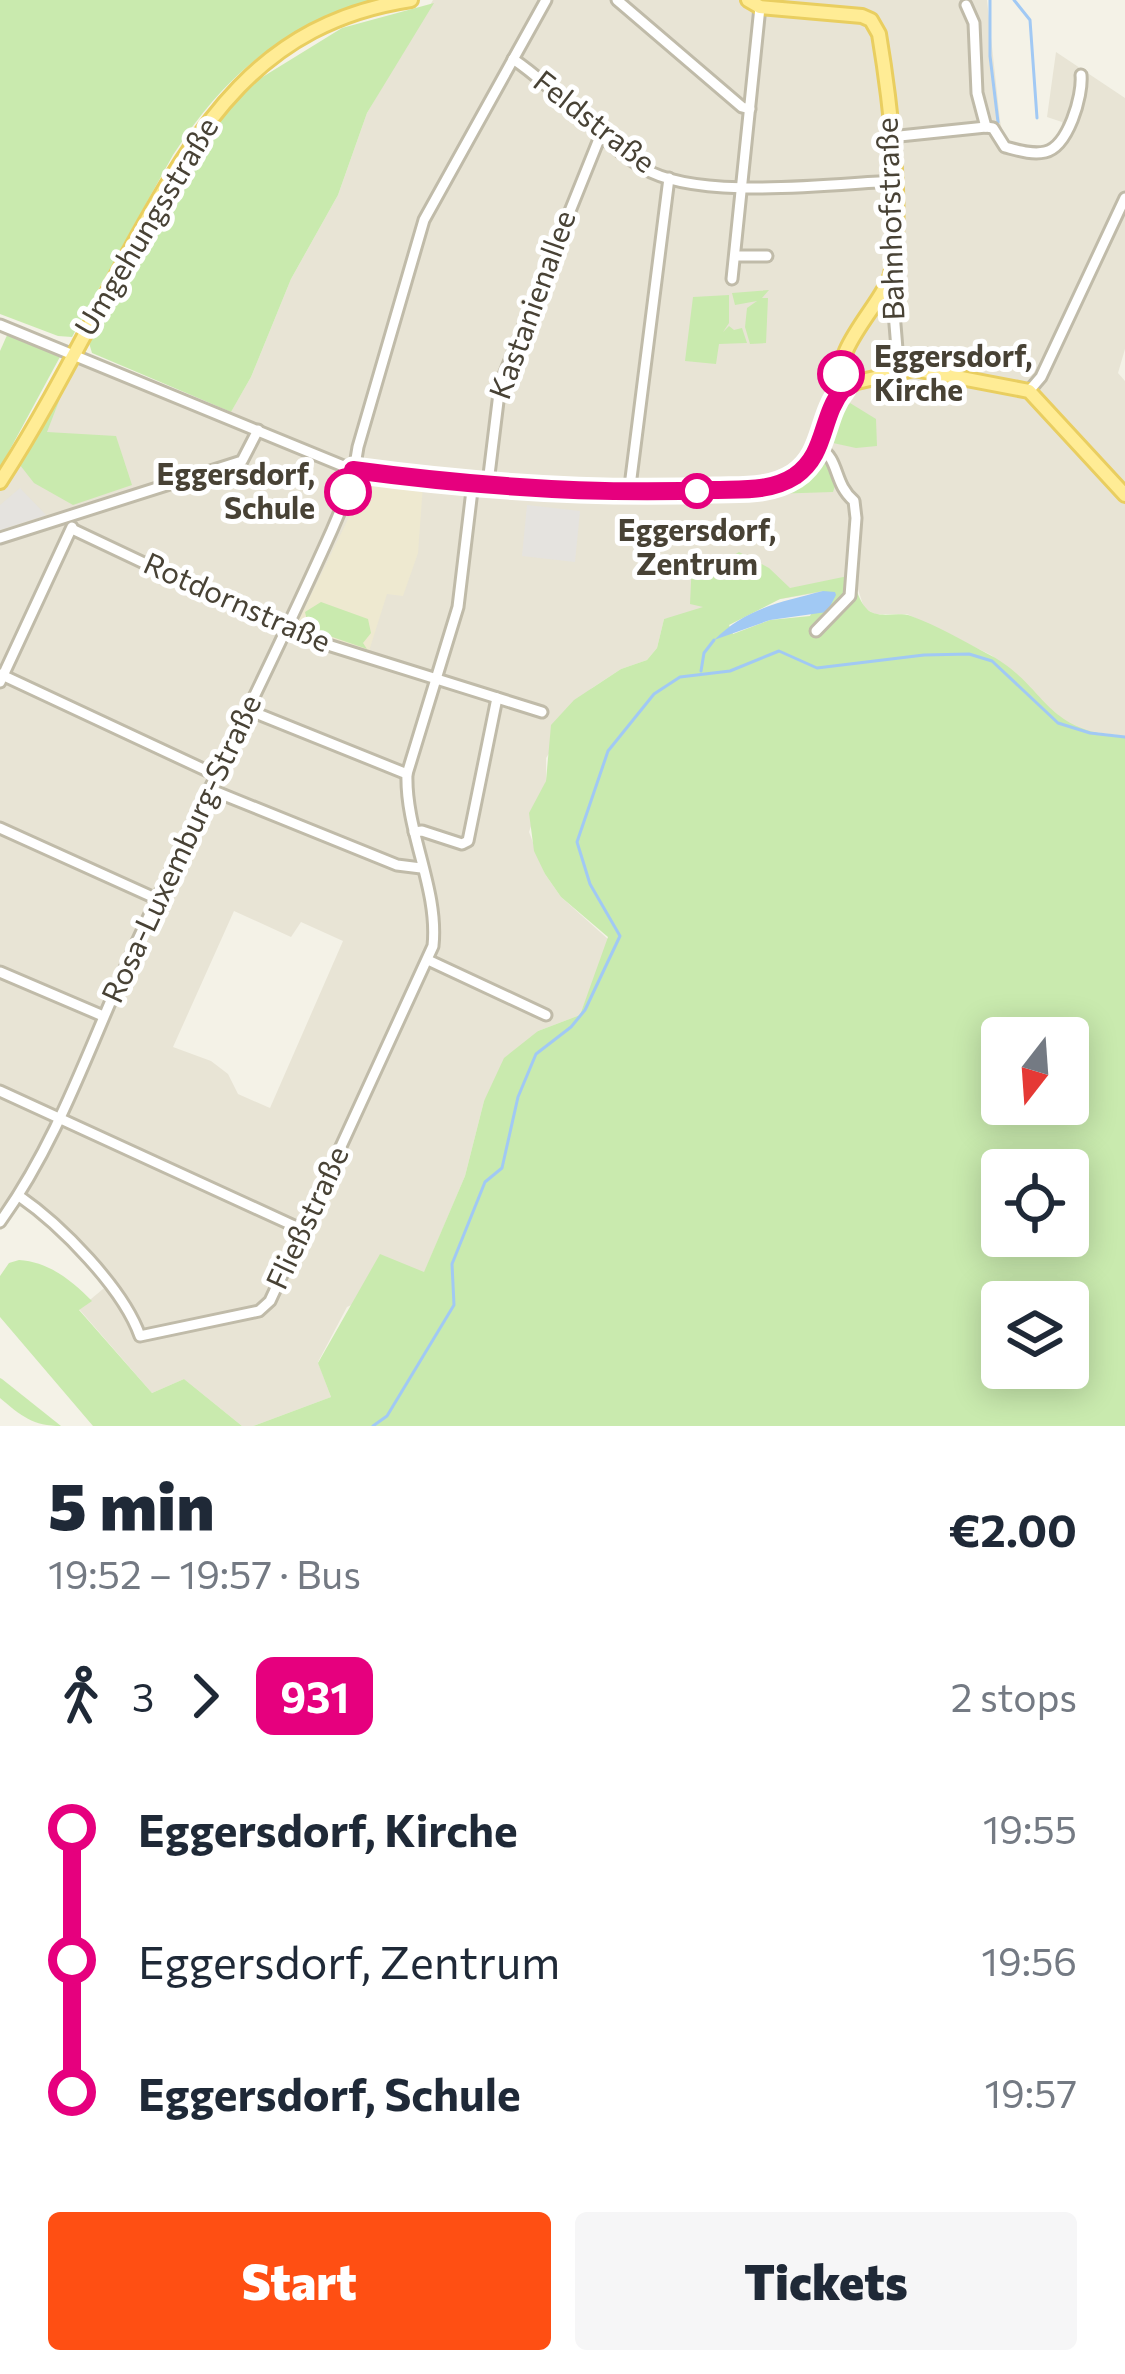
<!DOCTYPE html>
<meta charset="utf-8">
<style>
body{margin:0;font-family:Commissioner,sans-serif;background:#f6f6f7;color:#1f2937;height:100vh;display:flex;flex-direction:column;font-size:45px;white-space:nowrap}
*{box-sizing:border-box;margin:0}
p{font-size:39px;color:#747a83}
.icon{flex:none;width:66px;height:66px;fill:none;stroke:currentColor;stroke-width:2;stroke-linecap:round;stroke-linejoin:round}
.map{position:relative;height:1426px;overflow:hidden}
.panel{display:flex;flex-direction:column;background:#fff;flex:1}
.panel>*{flex:none}
.badge{padding:0 24px;border-radius:18px;font-size:42px;line-height:78px}
.needle{width:78px;rotate:197deg}
.fabs{position:absolute;left:981px;top:1017px;display:grid;gap:24px}
.fabs a{display:grid;place-items:center;width:108px;height:108px;border-radius:12px;background:#fff;box-shadow:0 6px 30px #0003;font-size:60px}
.map>.badge{position:absolute;translate:-50% -50%;box-shadow:0 0 0 6px #fff}
.legs{display:flex;align-items:center;gap:18px;height:132px;padding:0 48px;font-size:39px}
.legs p{margin-inline-start:auto}
.overview{display:flex;align-items:center;justify-content:space-between;height:204px;padding:0 48px}
h1{font-size:66px;font-weight:800;line-height:90px}
.button{display:flex;gap:24px;margin-top:auto;padding:24px 48px}
.button a{flex:1;height:138px;border-radius:12px;background:#ff4f13;color:#fff;font-size:48px;font-weight:800;line-height:138px;text-align:center}
.button a+a{background:#f6f6f7;color:#1f2937}
ul{padding:0 48px;list-style:none}
li{display:flex;align-items:center;gap:42px;height:132px;font-size:45px}
li i{display:grid;place-items:center;width:18px;height:100%;margin:0 15px;background:currentColor}
li i::after{content:'';width:30px;height:30px;margin:-15px;border:9px solid;border-radius:50%;background:#fff}
li p{margin-inline-start:auto}
li:first-child i{background:linear-gradient(#0000 50%,currentColor 0)}
li:last-child i{background:linear-gradient(currentColor 50%,#0000 0)}
.map>svg:first-child{display:block}
</style>
<div class="map">
<svg width="1125" height="1426" viewBox="0 0 1125 1426">
<rect width="100%" height="100%" fill="#f4f2e7"/>
<!-- residential -->
<path fill="#e8e4d5" fill-rule="evenodd" d="M433 0H987L1000 121 1004 139 1010 144 1043 148 1054 144 1062 133V122L1047 117 1056 52 1125 98V349L1118 373 1125 381V736L1078 730 1057 717 991 655 907 614H875L864 608 857 586 664 619 657 648 647 660 621 669 592 688 546 758V781L529 832 545 874 561 897 609 940 580 1015 538 1031 484 1101 465 1176 424 1273 347 1307 318 1362 331 1397 253 1426H242L184 1379 152 1393 79 1309 109 1284 30 1205 21 1202 0 1230V469L20 464 78 363 225 422 251 377 291 279 338 195 367 113ZM234 911 291 937 301 922 343 941 270 1108 238 1094 228 1074 211 1061 173 1047Z"/>
<!-- education -->
<path fill="#eee9d0" d="M366 482 423 485 418 553 403 596 387 594 369 651 295 628Z"/>
<!-- green -->
<g fill="#c9eaae" fill-rule="evenodd">
<path d="M0 0H373C280 29 226 73 173 155L72 337 58 336 0 314Z"/>
<path d="M434 3 367 113 338 195 291 279 251 377 231 412 92 353 89 343 206 134 256 81 342 28Z"/>
<path d="M769 290 762 298H768L766 343 750 344 745 327 747 308 757 301 735 305 732 293Z"/>
<path d="M729 295V323L723 332 729 326 734 330 742 328 747 343 719 344 716 364 685 361 693 297Z"/>
<path d="M8 333 61 355 0 468V351Z"/>
<path d="M66 383 47 432 116 436 132 485 73 505 34 483 20 465Z"/>
<path d="M850 403 876 419 877 446 856 448 833 443 834 423Z"/>
<path d="M829 458 836 483 833 492 771 494 798 485Z"/>
<path d="M739 552 769 568 790 588 848 576C857 586 858 600 866 608 876 620 897 611 911 616 936 625 962 640 986 653 1047 683 1041 733 1125 736V1426H253L331 1397 318 1363 380 1254 424 1272 465 1176 484 1101 504 1058 538 1031 580 1015 608 937 561 897 545 874 534 851 529 813 546 781 551 725 574 700 621 669 647 660 657 648 664 619 703 607 690 604 692 561H724ZM823 591 810 616 770 620 733 634 729 625 780 599ZM1002 1038H1068V1104H1002ZM1002 1170H1068V1236H1002ZM1002 1302H1068V1368H1002Z"/>
<path d="M321 602 368 619 371 633 363 643 367 649 309 629 305 612Z"/>
<path d="M19 1260C49 1262 71 1280 92 1301L79 1310 152 1393 184 1379 242 1426H93L0 1317V1276L9 1263Z"/>
<path d="M0 1378 2 1379 61 1426C33 1426 21 1416 0 1398Z"/>
</g>
<!-- parking -->
<g fill="#e5e3df">
<path d="M20 488 46 515 0 530V505Z"/>
<path d="M527 505 580 511 575 562 522 556Z"/>
</g>
<!-- water -->
<path fill="#a1c9f4" d="M823 591 835 592 836 595 827 612 770 620 714 640C746 608 781 602 823 591Z"/>
<g fill="none" stroke-linecap="round" stroke-linejoin="round">
<!-- stream -->
<g stroke="#a1c9f4" stroke-width="3">
<path d="M990 0V56L998 122"/>
<path d="M1014 0 1030 20 1037 118"/>
<path d="M701 671 704 653 714 640"/>
<path d="M373 1426 387 1416 454 1305 452 1264 485 1182 502 1168 518 1097 536 1054 571 1027 585 1010 620 936 590 884 577 842 608 751 654 694 680 677 730 671 779 651 817 668 924 655 969 654 992 661 1058 723 1090 733 1125 737"/>
</g>
<defs>
<g id="minor">
<path d="M617 0 742 107 750 109"/>
<path d="M966 5 974 23 977 93 986 127"/>
<path d="M513 59C560 91 595 138 643 168 697 201 829 184 894 181"/>
<path d="M890 137 986 127 993 128 1005 147C1017 150 1032 155 1045 152 1068 147 1083 96 1081 75"/>
<path d="M735 256H767"/>
<path d="M732 279 760 7"/>
<path d="M888 284 892 288 897 349 907 369"/>
<path d="M0 325 353 470 605 492 758 489 784 482 814 458 830 411 843 389"/>
<path d="M1029 391 1041 377 1125 198"/>
<path d="M488 483 500 385 601 134"/>
<path d="M629 494 669 178"/>
<path d="M72 529 296 635 542 712"/>
<path d="M0 538 242 461 258 430"/>
<path d="M816 631 850 596 856 518 854 501C833 483 840 460 820 448"/>
<path d="M0 674 216 775"/>
<path d="M0 682 72 527"/>
<path d="M248 710 407 774"/>
<path d="M209 789 397 865 421 868"/>
<path d="M0 828 157 899"/>
<path d="M414 832 422 831 462 844 468 841 497 698"/>
<path d="M428 960 546 1015"/>
<path d="M0 972 103 1016"/>
<path d="M0 1091 303 1230"/>
<path d="M19 1196C61 1225 123 1288 140 1336L259 1311 270 1301 433 946C439 889 405 831 407 774L458 607 473 482"/>
<path d="M0 1222C61 1137 92 1038 136 944 200 805 270 669 332 530L352 483 358 447 424 220 546 0"/>
</g>
<g id="major">
<path d="M748 0 760 7 862 16 871 20 879 34C889 94 905 217 891 274 884 303 827 352 843 389L857 382 914 369 1029 391 1125 495"/>
<path d="M0 482C48 408 88 327 130 250 198 126 259 23 411 0"/>
</g>
</defs>
<!-- minor casing -->
<use href="#minor" stroke="#c0bba9" stroke-width="15"/>
<!-- major casing -->
<use href="#major" stroke="#e9ce60" stroke-width="18"/>
<!-- minor -->
<use href="#minor" stroke="#fff" stroke-width="9"/>
<!-- major -->
<use href="#major" stroke="#ffec95" stroke-width="12"/>
</g>
<g fill="none" stroke-linecap="round" stroke-linejoin="round">
<defs>
<path id="line-1" d="M348 492 353 470C472 486 594 495 714 490 742 489 770 492 795 476 827 454 820 417 843 389L841 374"/>
</defs>
<!-- line-1 casing -->
<use href="#line-1" stroke="#fff" stroke-width="27"/>
<!-- line-1 -->
<use href="#line-1" stroke="#e6007e" stroke-width="18"/>
</g>
<!-- markers -->
<g fill="#fff" stroke="#e6007e" stroke-width="6">
<circle cx="841" cy="374" r="21"/>
<circle cx="697" cy="491" r="15"/>
<circle cx="348" cy="492" r="21"/>
</g>
<g text-anchor="middle" stroke-width="10" stroke-linejoin="round" paint-order="stroke">
<!-- street labels -->
<g font-size="30" fill="#484235" stroke="#fff">
<text transform="translate(594 122) rotate(38)" y="10">Feldstraße</text>
<text transform="translate(891 219) rotate(-92)" y="10">Bahnhofstraße</text>
<text transform="translate(147 227) rotate(-59)" y="10">Umgehungsstraße</text>
<text transform="translate(533 305) rotate(-70)" y="10">Kastanienallee</text>
<text transform="translate(237 603) rotate(24)" y="10">Rotdornstraße</text>
<text transform="translate(182 849) rotate(-65)" y="10">Rosa-Luxemburg-Straße</text>
<text transform="translate(308 1218) rotate(-65)" y="10">Fließstraße</text>
</g>
<!-- stop labels -->
<g font-size="30" font-weight="bold" fill="#484235" stroke="#fff" text-anchor="start">
<text x="874" y="367">Eggersdorf,<tspan x="874" dy="34">Kirche</tspan></text>
<text x="315" y="485" text-anchor="end">Eggersdorf,<tspan x="315" dy="34">Schule</tspan></text>
<text x="697" y="541" text-anchor="middle">Eggersdorf,<tspan x="697" dy="34">Zentrum</tspan></text>
</g>
</g>
</svg>
<div class="fabs">
<a><svg class="needle" viewBox="-14 -14 28 28"><path d="M0-13l5 13h-10z" fill="#e53935"/><path d="M0 13l5-13h-10z" fill="#747a83"/></svg></a>
<a><svg class="icon" aria-label="locate" viewBox="0 0 24 24"><circle cx="12" cy="12" r="6"/><path d="M12 2v4M12 18v4M2 12h4M18 12h4"/></svg></a>
<a><svg class="icon" aria-label="layers" viewBox="0 0 24 24"><path d="M12 4l9 5-9 5-9-5zM3 14l9 5 9-5"/></svg></a>
</div>
</div>
<section class="panel">
<div class="overview"><div><h1>5 min</h1><p>19:52 – 19:57 · Bus</p></div><b>€2.00</b></div>
<div class="legs"><svg class="icon" aria-label="walk" viewBox="0 0 24 24"><circle cx="13" cy="4" r="2"/><path d="M13 8l-2 6 4 7M11 14l-3 7M7 12l3-4h3l4 4"/></svg>3<svg class="icon" aria-label="forward" viewBox="0 0 24 24"><path d="M9 5l7 7-7 7"/></svg><b class="badge" style="background:#e6007e;color:#fff">931</b><p>2 stops</p></div>
<ul>
<li><i style="color:#e6007e"></i><b>Eggersdorf, Kirche</b><p>19:55</p></li>
<li><i style="color:#e6007e"></i><span>Eggersdorf, Zentrum</span><p>19:56</p></li>
<li><i style="color:#e6007e"></i><b>Eggersdorf, Schule</b><p>19:57</p></li>
</ul>
<div class="button"><a>Start</a><a>Tickets</a></div>
</section>
